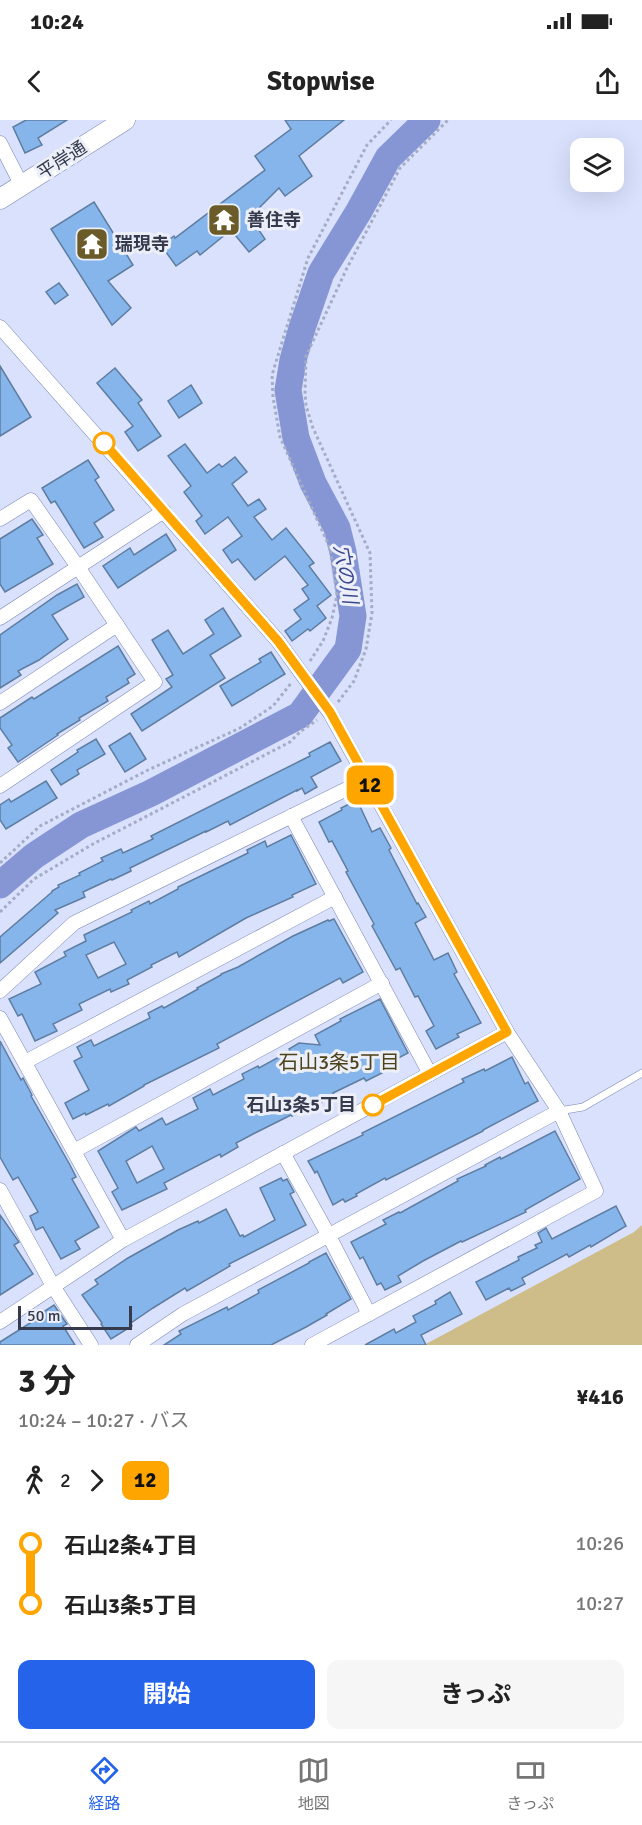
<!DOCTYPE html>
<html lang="ja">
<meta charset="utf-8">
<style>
body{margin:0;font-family:Signika,"Noto Sans JP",sans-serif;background:#f6f6f6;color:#222;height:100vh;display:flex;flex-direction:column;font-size:22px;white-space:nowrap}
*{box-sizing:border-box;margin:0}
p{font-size:20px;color:#767676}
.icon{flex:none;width:33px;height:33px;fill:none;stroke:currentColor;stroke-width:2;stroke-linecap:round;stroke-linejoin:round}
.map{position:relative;height:1225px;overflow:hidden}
.panel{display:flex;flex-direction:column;background:#fff;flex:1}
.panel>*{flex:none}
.badge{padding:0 12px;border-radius:9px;font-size:21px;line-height:39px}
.buttons{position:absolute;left:570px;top:18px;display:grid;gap:12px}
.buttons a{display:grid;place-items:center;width:54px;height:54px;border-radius:12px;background:#fff;box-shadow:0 6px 24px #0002;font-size:30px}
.scale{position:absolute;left:18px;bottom:15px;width:114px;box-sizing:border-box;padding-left:6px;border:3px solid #353a4d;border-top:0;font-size:16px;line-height:21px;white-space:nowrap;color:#353a4d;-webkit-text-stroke:4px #eceff8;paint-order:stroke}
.map>.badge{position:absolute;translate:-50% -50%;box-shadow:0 0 0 3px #fff}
.legs{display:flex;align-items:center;gap:9px;height:66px;padding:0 18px;font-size:20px}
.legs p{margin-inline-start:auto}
.overview{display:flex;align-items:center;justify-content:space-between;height:102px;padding:0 18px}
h1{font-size:33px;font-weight:700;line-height:45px}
.action{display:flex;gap:12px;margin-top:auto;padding:12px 18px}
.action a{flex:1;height:69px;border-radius:12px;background:#2563eb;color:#fff;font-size:24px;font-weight:700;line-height:69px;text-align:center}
.action a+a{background:#f6f6f6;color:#222}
ul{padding:0 18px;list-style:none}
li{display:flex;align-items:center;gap:21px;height:60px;font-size:22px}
li i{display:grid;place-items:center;width:9px;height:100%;margin:0 8px;background:currentColor}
li i::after{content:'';width:15px;height:15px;margin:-8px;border:4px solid;border-radius:50%;background:#fff}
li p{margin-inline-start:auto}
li:first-child i{background:linear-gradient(#0000 50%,currentColor 0)}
li:last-child i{background:linear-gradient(currentColor 50%,#0000 0)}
.status{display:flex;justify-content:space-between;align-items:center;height:42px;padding:0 30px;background:#fff;direction:ltr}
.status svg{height:16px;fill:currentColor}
header{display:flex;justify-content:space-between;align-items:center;height:78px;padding:0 18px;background:#fff;font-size:27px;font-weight:700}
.dock{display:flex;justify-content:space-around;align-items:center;height:84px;border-top:2px solid #e0e0e0;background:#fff;font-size:16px;color:#767676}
.dock a{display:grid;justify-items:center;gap:3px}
.dock .selected{color:#2563eb}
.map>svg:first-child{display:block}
</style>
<div class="status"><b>10:24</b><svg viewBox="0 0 49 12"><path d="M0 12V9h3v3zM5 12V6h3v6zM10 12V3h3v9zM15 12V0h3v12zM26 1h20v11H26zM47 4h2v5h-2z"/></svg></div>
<header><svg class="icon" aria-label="back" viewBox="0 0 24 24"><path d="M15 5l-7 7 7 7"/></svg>Stopwise<svg class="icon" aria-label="share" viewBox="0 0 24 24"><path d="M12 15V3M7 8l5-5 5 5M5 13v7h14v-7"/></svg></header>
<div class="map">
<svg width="642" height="1225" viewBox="0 0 642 1225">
<rect width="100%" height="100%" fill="#d9e1fd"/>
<!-- green -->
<path fill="#cebd89" d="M642 1105V1225H424L634 1112Z"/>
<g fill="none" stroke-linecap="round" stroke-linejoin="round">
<!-- river -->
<path stroke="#8696d5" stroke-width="27" d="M0 765 34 736 81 705 151 673 300 595 348 529 353 496 343 432 337 408 313 363 296 318 288 270 293 240 302 208 321 153 359 91 388 38 427 0"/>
</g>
<!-- building -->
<g fill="#86b5ec" stroke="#5e7da0" stroke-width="1.5" fill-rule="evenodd">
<path d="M26 0H67L38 18 42 25 25 33 13 7Z"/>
<path d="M285 0H344L299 36 312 56 285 76 279 68 250 97 265 119 249 132 231 110 200 135 197 131 176 146 161 125 174 116 175 118 265 50 255 36 291 9Z"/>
<path d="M94 82 133 145 108 161 131 188 112 205 51 109Z"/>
<path d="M59 163 68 175 55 184 46 172Z"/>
<path d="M0 246 31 297 0 316Z"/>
<path d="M115 248 142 280 138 283 161 316 138 331 125 312 133 306 97 263Z"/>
<path d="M191 265 202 283 179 298 168 281Z"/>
<path d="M185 324 207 353 219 344 222 347 235 337 247 352 232 364 248 386 259 379 266 389 254 397 272 420 286 408 314 443 309 446 331 475 317 486 326 498 310 511 308 509 292 521 285 511 301 499 294 490 309 479 302 469 308 465 285 436 255 460 238 439 232 443 223 430 242 416 228 397 205 414 196 401 202 396 184 372 191 366 168 336Z"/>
<path d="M88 340 99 357 95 360 114 390 94 403 103 417 84 428 55 381 51 383 42 368Z"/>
<path d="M32 399 43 415 37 418 53 444 5 472 0 464V419Z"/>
<path d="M166 414 176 430 118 468 103 446 130 428 134 435Z"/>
<path d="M77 464 84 477 52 495 68 519 39 540 18 551 21 555 0 568V515L57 475Z"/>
<path d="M223 488 241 516 210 535 225 558 142 611 131 594 172 567 166 559 173 555 152 520 168 510 183 534 214 514 205 500Z"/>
<path d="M118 526 135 554 127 559 129 563 106 577 108 581 79 598 80 600 57 614 58 615 18 642 8 628 12 625 0 608V598L32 577 34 579Z"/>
<path d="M271 532 285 554 232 586 220 566 261 542 259 539Z"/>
<path d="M130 613 146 639 125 652 109 626Z"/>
<path d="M96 619 105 634 77 650 79 654 61 665 51 650 78 632 77 630Z"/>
<path d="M330 622 341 641 311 657 317 667 305 674 302 668 297 671V670L230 705 228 701 206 712V711L130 748 131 751 112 760 111 759 83 772 85 777 55 790 58 793 0 843V817L52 772V771L59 767 58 765 80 755 79 753 103 741 101 738 121 729 123 733 153 719 151 716 310 636 309 633Z"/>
<path d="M46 661 57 678 6 709 0 700V685L9 679 11 682Z"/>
<path d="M357 680 372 712 380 708 391 728 389 730 417 784 418 783 426 797 415 803 434 840 448 833 457 852 454 854 481 903 457 914 459 917 436 929 426 911 434 906 418 876 415 877 400 848 396 850 372 806 374 804 346 752 348 751 332 721 329 722 319 702 342 690 341 688Z"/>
<path d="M291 715 316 764 292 775 293 777 246 798 179 837 177 832 151 845 152 847 127 860 129 864 111 872 110 869 79 884 82 890 53 904 57 911 35 921 22 894 18 896 9 879 41 864 35 852 66 836 64 832 86 821 84 815 132 792 131 790 149 781 150 784 178 769V767L248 733 247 730 265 721 267 727ZM114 822 126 844 98 858 86 835Z"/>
<path d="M334 799 363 852 343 863 340 858 217 924 219 928 144 965V966L109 986 108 984 86 995 85 993 73 999 65 983 89 970 74 941 82 937 77 927 91 920 94 926 150 898 148 893 162 886 164 888 198 869 197 868 221 855V854L238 847 293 816 328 800 329 801Z"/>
<path d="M380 879 408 933 383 946 386 951 366 961 364 958 333 973 334 976 292 996 291 995 255 1013 236 1023 238 1027 221 1037 220 1034 164 1063 167 1069 122 1090 112 1072 118 1068 98 1031 136 1007 139 1011 162 998 166 1005 198 989 193 978 210 969 213 975 244 959 242 954 258 946 259 948 290 931 289 929 299 923 320 925 315 915 341 901 340 899ZM152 1026 164 1049 137 1063 126 1041Z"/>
<path d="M0 921 21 960 23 958 32 975 31 976 70 1045 76 1057 72 1059 99 1107 75 1121 80 1129 61 1139 43 1107 36 1110 30 1096 38 1092 18 1057 13 1060 0 1037Z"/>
<path d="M512 937 525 964 528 962 538 981 483 1010V1011L386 1060 385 1058 356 1074 357 1076 345 1082 343 1079 333 1085 317 1051 315 1053 308 1041 363 1015 362 1013 464 962 462 959 484 949 485 951Z"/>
<path d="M555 1011 580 1059 525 1090 526 1092 462 1122 461 1121 423 1141 398 1156 401 1162 385 1170 381 1163 377 1165 363 1137 360 1139 351 1122 386 1104 383 1100 399 1092 400 1093 458 1061 457 1059 486 1046 485 1045 500 1037 501 1039Z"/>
<path d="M281 1058 283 1061 287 1059 294 1072 290 1074 306 1105 229 1144 230 1146 187 1171 185 1168 153 1188 131 1203 132 1206 111 1219 101 1204 102 1203 82 1175 98 1164 95 1160 128 1138 178 1110 198 1101 199 1103 226 1089 240 1116 243 1115 244 1117 275 1100 260 1068Z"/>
<path d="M616 1086 626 1106 591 1127 590 1125 569 1137 567 1134 522 1158 525 1164 511 1171 509 1168 486 1180 476 1162 519 1140 518 1137 537 1128 535 1125 542 1122 538 1113 546 1108 552 1119Z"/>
<path d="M0 1095 19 1122 14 1125 33 1154 0 1175Z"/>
<path d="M326 1133 351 1179 326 1194 327 1195 306 1207 271 1225H164L181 1214 179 1211 227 1187 228 1190 259 1173 258 1170 309 1143V1142Z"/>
<path d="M450 1172 462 1194 421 1215 426 1225H365L394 1209 396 1213 416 1202 413 1196 436 1184 435 1181Z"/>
<path d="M54 1185 67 1204 63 1206 75 1225H0V1222L35 1200 34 1198Z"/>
</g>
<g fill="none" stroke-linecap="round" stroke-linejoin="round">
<defs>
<path id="lane" d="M559 991 583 987 642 953"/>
<g id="street">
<path d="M0 23 22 66"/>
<path d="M0 207 278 521 330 593 507 912 559 991 596 1071 312 1225"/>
<path d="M0 399 31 380 78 447 155 562 0 666"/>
<path d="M0 498 164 391"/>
<path d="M0 583 117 505"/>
<path d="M291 696 430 954"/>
<path d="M0 871 74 803 367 659"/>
<path d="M0 898 123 1120"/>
<path d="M25 942 335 777"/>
<path d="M74 1031 382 863"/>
<path d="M283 1033 329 1116 369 1194"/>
<path d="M0 1070 53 1166 91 1225"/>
<path d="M0 1202 123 1120 507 912"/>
<path d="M137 1225 183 1194 559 991"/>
</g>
<path id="secondary" d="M0 79 125 0"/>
</defs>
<!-- lane casing -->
<use href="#lane" stroke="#7c87b1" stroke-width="8"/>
<!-- street casing -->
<use href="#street" stroke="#7c87b1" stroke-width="15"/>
<!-- secondary casing -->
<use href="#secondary" stroke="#7c87b1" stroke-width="21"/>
<!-- path -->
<g stroke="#a5acc5" stroke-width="3" stroke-dasharray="3 3" stroke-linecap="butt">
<path d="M310 541 323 521 332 498 337 475 330 428 280 317 273 277 272 255 308 138 367 25 391 0"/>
<path d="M338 582 354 561 366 529 372 493 370 433 313 308 306 286 305 272 306 236 347 148 400 48 448 0"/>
<path d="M0 743 40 706 148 650 240 608 273 586 292 562"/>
<path d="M0 792 34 759 93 724 290 622 301 611 317 600"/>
</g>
<!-- lane -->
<use href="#lane" stroke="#fff" stroke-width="7"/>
<!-- street -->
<use href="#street" stroke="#fff" stroke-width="14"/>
<!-- secondary -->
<use href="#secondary" stroke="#fff" stroke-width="20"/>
</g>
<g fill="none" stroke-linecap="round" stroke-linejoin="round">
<defs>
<path id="line-1" d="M104 323 278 521 330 592 507 912 373 985"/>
</defs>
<!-- line-1 casing -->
<use href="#line-1" stroke="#fff" stroke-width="14"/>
<!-- line-1 -->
<use href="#line-1" stroke="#ffa500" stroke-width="9"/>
</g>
<!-- icons -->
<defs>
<symbol id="temple-square" viewBox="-11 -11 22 22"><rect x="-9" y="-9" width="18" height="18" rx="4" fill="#6a5b28" stroke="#eceff8"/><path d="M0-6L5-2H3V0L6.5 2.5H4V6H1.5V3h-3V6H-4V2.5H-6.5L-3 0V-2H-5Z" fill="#fff"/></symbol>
</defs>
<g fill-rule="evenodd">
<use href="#temple-square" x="205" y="81" width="38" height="38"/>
<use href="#temple-square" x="73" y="105" width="38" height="38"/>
</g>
<!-- markers -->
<g fill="#fff" stroke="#ffa500" stroke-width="3">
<circle cx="104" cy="323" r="10"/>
<circle cx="373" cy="985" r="10"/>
</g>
<g text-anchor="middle" stroke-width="6" stroke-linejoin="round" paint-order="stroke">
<!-- street labels -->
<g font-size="18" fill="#353a4d" stroke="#eceff8">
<text transform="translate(62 40) rotate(-33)" y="6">平岸通</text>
</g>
<!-- poi labels -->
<g font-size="18" font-weight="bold" fill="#353a4d" stroke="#eceff8" text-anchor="start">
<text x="247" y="106">善住寺</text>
<text x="115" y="130">瑞現寺</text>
</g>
<!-- stop labels -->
<g font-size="18" font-weight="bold" fill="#353a4d" stroke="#eceff8" text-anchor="end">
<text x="356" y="991">石山3条5丁目</text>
</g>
<!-- water labels -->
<g font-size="20" font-style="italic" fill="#394691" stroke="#eceff8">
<text transform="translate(346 454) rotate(80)" y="7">穴の川</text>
</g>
<!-- neighbourhood labels -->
<g font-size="20" fill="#4d4118" stroke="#eceff8">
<text x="339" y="949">石山3条5丁目</text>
</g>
</g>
</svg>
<div class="buttons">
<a><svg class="icon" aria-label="layers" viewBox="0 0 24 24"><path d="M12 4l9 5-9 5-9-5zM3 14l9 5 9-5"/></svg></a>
</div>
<div class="scale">50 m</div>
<b class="badge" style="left:370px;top:665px;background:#ffa500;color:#111">12</b>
</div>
<section class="panel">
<div class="overview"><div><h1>3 分</h1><p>10:24 – 10:27 · バス</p></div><b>¥416</b></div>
<div class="legs"><svg class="icon" aria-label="walk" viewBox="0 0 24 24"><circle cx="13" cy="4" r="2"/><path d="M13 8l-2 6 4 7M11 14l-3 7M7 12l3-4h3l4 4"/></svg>2<svg class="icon" aria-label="forward" viewBox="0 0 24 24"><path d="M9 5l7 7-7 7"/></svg><b class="badge" style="background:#ffa500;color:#111">12</b></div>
<ul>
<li><i style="color:#ffa500"></i><b>石山2条4丁目</b><p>10:26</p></li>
<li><i style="color:#ffa500"></i><b>石山3条5丁目</b><p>10:27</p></li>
</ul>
<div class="action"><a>開始</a><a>きっぷ</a></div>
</section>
<nav class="dock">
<a class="selected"><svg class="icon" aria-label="directions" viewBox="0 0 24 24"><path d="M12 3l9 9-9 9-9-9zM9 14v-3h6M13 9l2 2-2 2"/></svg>経路</a>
<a><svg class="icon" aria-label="map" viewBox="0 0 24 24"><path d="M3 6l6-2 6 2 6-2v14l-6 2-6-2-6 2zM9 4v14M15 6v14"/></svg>地図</a>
<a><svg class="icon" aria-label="tickets" viewBox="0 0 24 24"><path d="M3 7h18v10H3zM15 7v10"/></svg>きっぷ</a>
</nav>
